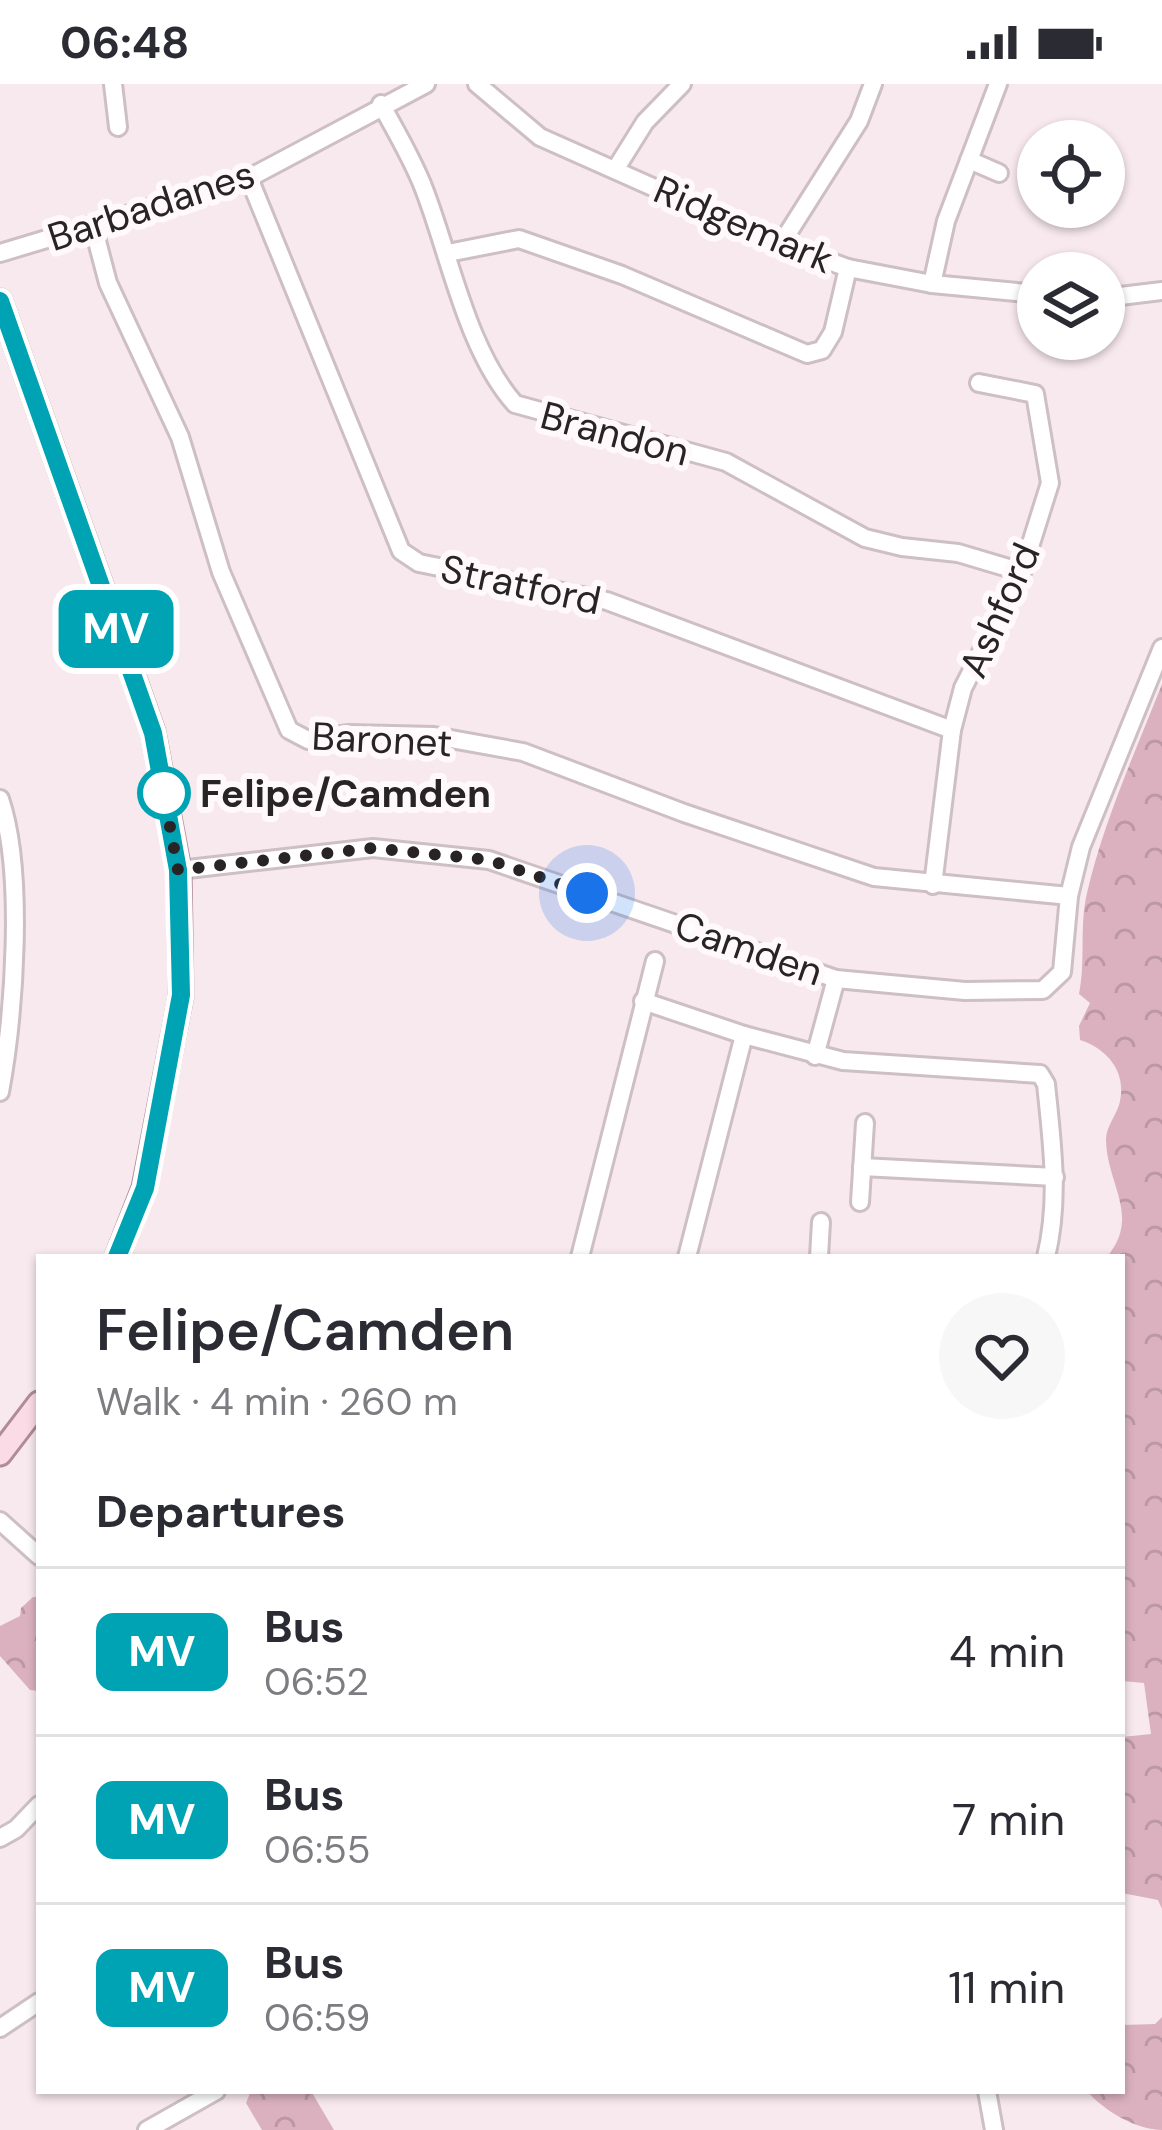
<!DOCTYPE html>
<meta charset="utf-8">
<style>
body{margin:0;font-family:"DM Sans",sans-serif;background:#f7f7f7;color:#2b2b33;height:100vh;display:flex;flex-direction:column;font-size:45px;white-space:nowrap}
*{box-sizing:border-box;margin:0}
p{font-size:39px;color:#7c7c81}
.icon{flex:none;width:66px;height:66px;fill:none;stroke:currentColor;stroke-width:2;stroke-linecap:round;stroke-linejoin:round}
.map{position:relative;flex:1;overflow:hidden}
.panel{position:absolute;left:36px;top:1170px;width:1089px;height:840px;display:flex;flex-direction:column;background:#fff;border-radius:0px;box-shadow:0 3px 9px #0004}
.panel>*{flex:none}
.badge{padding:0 24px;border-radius:18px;font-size:42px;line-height:78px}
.controls{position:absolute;left:1017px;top:36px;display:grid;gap:24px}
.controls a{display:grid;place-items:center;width:108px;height:108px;border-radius:50%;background:#fff;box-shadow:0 3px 9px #0004;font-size:60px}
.you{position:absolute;width:60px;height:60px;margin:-30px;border:9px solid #fff;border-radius:50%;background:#1a73e8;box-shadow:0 0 0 18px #1a73e833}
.map>.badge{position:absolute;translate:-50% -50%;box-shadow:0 0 0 6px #fff}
h2{padding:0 60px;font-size:45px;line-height:108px}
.round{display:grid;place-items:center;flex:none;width:126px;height:126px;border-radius:63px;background:#f7f7f7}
.headline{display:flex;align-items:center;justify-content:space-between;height:204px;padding:0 60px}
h1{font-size:57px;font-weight:600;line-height:90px}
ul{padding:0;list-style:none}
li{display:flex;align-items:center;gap:36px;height:168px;padding:0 60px;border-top:3px solid #e1e1e2}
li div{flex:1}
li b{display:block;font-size:45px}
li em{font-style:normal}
li .badge{min-width:132px;font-weight:700;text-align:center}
.status{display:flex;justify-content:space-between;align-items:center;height:84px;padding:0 60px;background:#fff;direction:ltr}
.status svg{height:33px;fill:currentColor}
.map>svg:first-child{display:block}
</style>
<div class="status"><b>06:48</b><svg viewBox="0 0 49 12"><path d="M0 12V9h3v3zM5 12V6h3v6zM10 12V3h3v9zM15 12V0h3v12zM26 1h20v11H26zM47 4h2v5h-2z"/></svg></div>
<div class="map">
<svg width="1162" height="2046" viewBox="0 0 1162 2046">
<defs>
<pattern id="park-crowns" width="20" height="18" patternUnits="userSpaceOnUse" patternTransform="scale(3)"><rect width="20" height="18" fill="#dbb1c0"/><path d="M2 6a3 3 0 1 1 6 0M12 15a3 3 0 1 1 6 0" fill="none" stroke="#bc98a5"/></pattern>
</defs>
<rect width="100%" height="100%" fill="#f8e9ee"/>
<!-- park -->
<g fill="url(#park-crowns)">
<path d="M1162 600V1825L1158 1816 1122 1809V1653L1151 1650 1144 1599 1122 1597V1173H1107C1141 1132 1107 1101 1106 1056 1106 1043 1115 1033 1119 1021 1128 989 1108 965 1080 956L1079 942 1090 919 1079 910C1086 877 1079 843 1087 809 1104 736 1135 669 1162 600Z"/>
<path d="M33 1513H39V1607L30 1606 0 1572V1542L20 1532 21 1524Z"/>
<path d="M1162 1933V2046C1136 2046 1103 2026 1087 2007H1122V1941L1155 1940Z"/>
<path d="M251 2007H311L334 2046H262L246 2019Z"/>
</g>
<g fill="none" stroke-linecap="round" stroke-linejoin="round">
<defs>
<g id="minor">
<path d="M113 0 118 43"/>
<path d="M477 0 540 53 781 160 848 184 932 200 1038 210"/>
<path d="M381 20C396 48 413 76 424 105 450 172 467 266 515 320L726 378 865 454 902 463 958 469 1022 488"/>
<path d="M969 76 999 89"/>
<path d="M615 86 645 38 682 0"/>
<path d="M249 94 401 467 419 479 607 517 952 646"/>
<path d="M93 142 108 199 180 353 221 488 289 646 308 656 349 650 434 652 523 668 684 729 874 793 1069 812"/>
<path d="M781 160 859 37 873 0"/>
<path d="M0 169 249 94 426 0"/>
<path d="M448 169 519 155 622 191 807 270 822 266 833 248 848 184"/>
<path d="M932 200 946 137 998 0"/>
<path d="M1104 214 1162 207"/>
<path d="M0 715C25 788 14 932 0 1008"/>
<path d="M179 786 373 764 489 776 836 895 965 907 1043 906 1062 888 1069 812 1081 763 1162 564"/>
<path d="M933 801 952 646 963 604 1022 488 1050 399 1035 310 979 299"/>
<path d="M643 917 744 951 843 977 1040 990 1046 1000C1052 1059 1060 1115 1046 1173"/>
<path d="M815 972 836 895"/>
<path d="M862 1083 1055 1093"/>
<path d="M860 1118 865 1039"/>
<path d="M580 1173 655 877"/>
<path d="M687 1173 744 951"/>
<path d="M819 1173 821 1138"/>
<path d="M0 1437 39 1472"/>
<path d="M0 1754 16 1745 39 1721"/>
<path d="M0 1944 39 1918"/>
<path d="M987 2007 994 2046"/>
<path d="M147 2046 216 2007"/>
</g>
<g id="major">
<path d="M0 217 153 648 179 786 181 912 144 1104 117 1173"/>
<path d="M0 1370 39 1319"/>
</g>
</defs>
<!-- minor casing -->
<use href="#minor" stroke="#cdbfc4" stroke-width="22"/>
<!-- major casing -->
<use href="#major" stroke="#af8c98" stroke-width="27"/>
<!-- minor -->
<use href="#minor" stroke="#fff" stroke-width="16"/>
<!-- major -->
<use href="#major" stroke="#fbdce6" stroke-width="21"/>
</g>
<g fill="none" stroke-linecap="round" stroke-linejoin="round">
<defs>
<path id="line" d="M0 217 153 649 178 786 181 911 145 1104 117 1173"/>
</defs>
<!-- line casing -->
<use href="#line" stroke="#fff" stroke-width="27"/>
<!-- line -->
<use href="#line" stroke="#00a3b4" stroke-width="18"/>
<!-- walk -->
<path stroke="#282324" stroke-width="12" stroke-dasharray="0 21.6" d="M164 709 161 694 178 786 373 764 489 776 587 809"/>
</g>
<!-- markers -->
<circle fill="#fff" stroke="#00a3b4" stroke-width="6" cx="164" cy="709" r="24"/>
<g text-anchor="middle" stroke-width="12" stroke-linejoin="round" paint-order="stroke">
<!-- street labels -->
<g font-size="39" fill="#282324" stroke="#fff9fb">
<text transform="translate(151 121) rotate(-18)" y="14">Barbadanes</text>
<text transform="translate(744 140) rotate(23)" y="14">Ridgemark</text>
<text transform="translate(615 349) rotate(15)" y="14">Brandon</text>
<text transform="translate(521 500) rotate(12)" y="14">Stratford</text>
<text transform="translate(999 526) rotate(-66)" y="14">Ashford</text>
<text transform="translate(382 655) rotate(3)" y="14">Baronet</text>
<text transform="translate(749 864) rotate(19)" y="14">Camden</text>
</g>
<!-- stop labels -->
<g font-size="39" font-weight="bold" fill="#282324" stroke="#fff9fb" text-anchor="start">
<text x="200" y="723">Felipe/Camden</text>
</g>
</g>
</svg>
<div class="controls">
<a><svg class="icon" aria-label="locate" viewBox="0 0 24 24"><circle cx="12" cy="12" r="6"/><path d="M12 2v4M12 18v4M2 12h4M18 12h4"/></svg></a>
<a><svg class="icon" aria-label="layers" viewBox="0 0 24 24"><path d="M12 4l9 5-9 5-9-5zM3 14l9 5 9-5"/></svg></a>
</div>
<div class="you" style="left:587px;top:809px"></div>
<b class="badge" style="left:116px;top:545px;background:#00a3b4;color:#fff">MV</b>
<section class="panel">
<div class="headline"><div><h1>Felipe/Camden</h1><p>Walk · 4 min · 260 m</p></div><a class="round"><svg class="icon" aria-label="heart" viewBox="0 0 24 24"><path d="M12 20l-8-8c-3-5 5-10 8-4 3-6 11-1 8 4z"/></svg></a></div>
<h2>Departures</h2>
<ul>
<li><span class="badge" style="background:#00a3b4;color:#fff">MV</span><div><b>Bus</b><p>06:52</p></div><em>4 min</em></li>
<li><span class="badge" style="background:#00a3b4;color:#fff">MV</span><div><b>Bus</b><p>06:55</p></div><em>7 min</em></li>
<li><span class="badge" style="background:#00a3b4;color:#fff">MV</span><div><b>Bus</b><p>06:59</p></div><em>11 min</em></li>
</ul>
</section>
</div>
